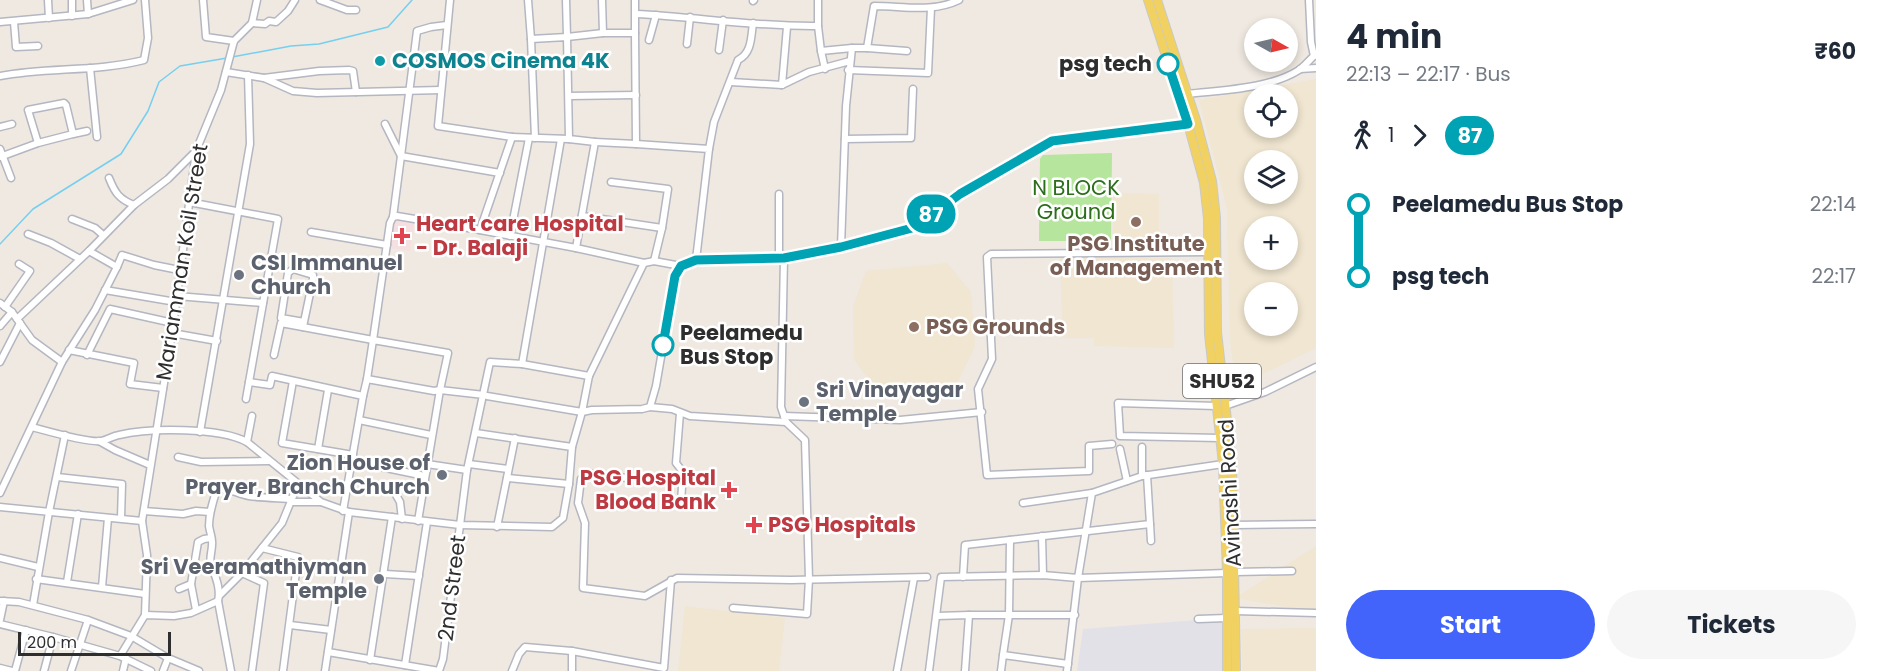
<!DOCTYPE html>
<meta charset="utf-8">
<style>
body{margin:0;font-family:Poppins,sans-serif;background:#f6f6f7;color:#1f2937;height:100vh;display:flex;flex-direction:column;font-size:22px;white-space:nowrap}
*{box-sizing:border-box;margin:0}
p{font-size:20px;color:#747a83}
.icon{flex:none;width:33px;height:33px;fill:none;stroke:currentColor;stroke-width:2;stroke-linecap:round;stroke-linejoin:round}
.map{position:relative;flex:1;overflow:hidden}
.panel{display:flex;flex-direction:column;background:#fff;width:570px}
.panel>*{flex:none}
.badge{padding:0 12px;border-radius:20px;font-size:21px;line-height:39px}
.needle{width:39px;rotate:98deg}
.fabs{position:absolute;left:1244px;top:18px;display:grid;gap:12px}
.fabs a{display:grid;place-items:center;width:54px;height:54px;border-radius:50%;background:#fff;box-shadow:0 3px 9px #0003;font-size:30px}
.scale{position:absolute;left:18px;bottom:15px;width:153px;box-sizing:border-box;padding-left:6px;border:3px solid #2e2e2e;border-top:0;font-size:16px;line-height:21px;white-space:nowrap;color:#2e2e2e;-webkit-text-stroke:4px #fff;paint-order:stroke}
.map>.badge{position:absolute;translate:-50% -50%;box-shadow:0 0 0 3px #fff}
.legs{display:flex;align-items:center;gap:9px;height:66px;padding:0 30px;font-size:20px}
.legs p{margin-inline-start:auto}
.summary{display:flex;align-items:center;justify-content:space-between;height:102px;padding:0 30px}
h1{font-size:33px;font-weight:700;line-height:45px}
.cta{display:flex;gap:12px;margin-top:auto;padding:12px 30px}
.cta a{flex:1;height:69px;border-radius:36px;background:#4264fb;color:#fff;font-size:24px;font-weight:700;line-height:69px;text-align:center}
.cta a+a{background:#f6f6f7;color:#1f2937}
ul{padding:0 30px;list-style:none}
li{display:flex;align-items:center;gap:21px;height:72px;font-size:22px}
li i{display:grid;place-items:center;width:9px;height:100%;margin:0 8px;background:currentColor}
li i::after{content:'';width:15px;height:15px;margin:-8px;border:4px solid;border-radius:50%;background:#fff}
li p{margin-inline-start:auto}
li:first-child i{background:linear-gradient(#0000 50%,currentColor 0)}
li:last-child i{background:linear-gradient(currentColor 50%,#0000 0)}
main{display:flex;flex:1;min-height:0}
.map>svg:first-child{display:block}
</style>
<main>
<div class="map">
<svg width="1316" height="671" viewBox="0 0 1316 671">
<rect width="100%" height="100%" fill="#efe9e1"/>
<!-- industrial -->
<path fill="#e3e1e8" d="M1222 618 1223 671H1077L1083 629Z"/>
<!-- education -->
<g fill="#f0e6d1" fill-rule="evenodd">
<path d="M1316 79V348L1236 387 1230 339 1227 208 1199 100ZM1287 94V128H1254V94ZM1254 160H1287V194H1254ZM1287 226V260H1254V226ZM1287 292V326H1254V292Z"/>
<path d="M1113 193 1159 194V250H1113Z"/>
<path d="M1060 257 1172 258 1174 348 1094 346V338H1063Z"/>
<path d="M947 263 971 292 975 346 957 383 876 390 854 359 853 307 866 271Z"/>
<path d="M1316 546V612L1235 598Z"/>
<path d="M685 606 785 618 779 671H678Z"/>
<path d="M1316 628V671H1242L1241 629Z"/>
</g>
<!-- medical -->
<path fill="#f5dfe0" d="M394 220 414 223 410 251 390 248Z"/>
<!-- green -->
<path fill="#b6e59e" d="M1112 153 1111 241H1039L1040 159 1043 155Z"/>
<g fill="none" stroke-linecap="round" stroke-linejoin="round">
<!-- stream -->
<g stroke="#75cff0" stroke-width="1.5">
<path d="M232 57 291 46 319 44 388 27 412 0"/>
<path d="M0 244 33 209 121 154 148 111 159 82 180 66 227 58"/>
</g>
<defs>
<g id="minor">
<path d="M48 0 49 18"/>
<path d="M72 0V16"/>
<path d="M87 0 88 14"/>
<path d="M203 0 206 37 234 41"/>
<path d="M320 0 347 10H356"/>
<path d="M450 0 438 126 512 137"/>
<path d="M528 0 531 39 567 37 569 139 595 142 576 248 644 263 654 261 681 266"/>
<path d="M566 0 567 37 603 33H635V0"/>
<path d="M602 0 603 33"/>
<path d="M1309 0 1311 42 1314 56"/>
<path d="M753 1 754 0"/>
<path d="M636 14C697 17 758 27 818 26V0"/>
<path d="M0 22 88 14 133 0"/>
<path d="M14 22 16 47 38 46"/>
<path d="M252 23 265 24 269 21 276 22 288 11 295 0"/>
<path d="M447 25 431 27 417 31 401 156 500 173"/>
<path d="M818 26 821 51 852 48"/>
<path d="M787 27 782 85 809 72 850 61"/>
<path d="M531 39 535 138"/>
<path d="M649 40 656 15"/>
<path d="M687 44 690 17"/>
<path d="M867 48 907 51"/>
<path d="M719 50 723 20"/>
<path d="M821 51 825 69"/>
<path d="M90 68 97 137"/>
<path d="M1300 69 1316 68"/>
<path d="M848 70 928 73 931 8"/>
<path d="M226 72 264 78 293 91 317 93 441 90"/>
<path d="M0 76C48 67 97 72 144 60L148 38 145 0"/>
<path d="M264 78 319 71 349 70 353 71 356 92"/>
<path d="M731 82 782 85"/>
<path d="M1188 94C1222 90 1269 89 1299 70 1305 66 1310 59 1316 54"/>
<path d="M569 96 636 95"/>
<path d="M385 124 401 156 393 217"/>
<path d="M0 127 12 124"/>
<path d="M73 134 87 131"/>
<path d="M569 139 512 137 480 230 576 248"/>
<path d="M845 139 911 138 913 89"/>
<path d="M595 142 636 144 635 33"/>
<path d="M636 144 709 149 696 260"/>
<path d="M0 149 11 178"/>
<path d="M709 149 714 122 738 60C752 53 751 37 753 23"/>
<path d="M0 157 38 143 73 134 66 105 64 103 28 110 38 143"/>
<path d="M109 178C115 193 119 199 134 205"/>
<path d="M611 182 668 189 662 228 654 261"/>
<path d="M189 202 278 219 246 399"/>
<path d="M582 216 662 228"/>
<path d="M72 219 95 228 103 235"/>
<path d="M311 232 387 245"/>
<path d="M28 234 51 243 80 259"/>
<path d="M510 236 529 138"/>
<path d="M841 247 846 106 852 48H867L874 6C904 6 932 13 959 0"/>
<path d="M779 258V194"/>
<path d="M117 267 122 255 154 265 179 270"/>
<path d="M105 290 176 302"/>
<path d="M177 296 263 303"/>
<path d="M0 303 12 312 32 340 62 362 0 493"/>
<path d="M5 307 30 271 19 264"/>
<path d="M17 319 89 251 134 205 168 179 196 151"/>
<path d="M0 326 12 312"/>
<path d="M303 327 304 322 313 279V275L293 269 288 273 281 318 304 322"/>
<path d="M172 333 217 341"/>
<path d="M69 350 134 363 130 384 163 388"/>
<path d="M87 355 110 309 173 323"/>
<path d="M274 355 281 323 373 340 390 223 393 217 397 216 480 230"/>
<path d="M0 362 20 323"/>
<path d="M62 362 95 310 117 267 89 251"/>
<path d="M522 364 561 139"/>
<path d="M589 376 644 263"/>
<path d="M293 381 282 443 353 455"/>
<path d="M249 382 270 385 272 376 363 396 343 511"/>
<path d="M363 396 367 379 434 391 440 390 418 521"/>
<path d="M1216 406 1118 403 1120 436 1220 438"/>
<path d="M1225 406 1265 392 1316 367"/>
<path d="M650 407 672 409 690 416 786 422"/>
<path d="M680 413 676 463 683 472 681 502"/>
<path d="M784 416 900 420 982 412"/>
<path d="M359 420 431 435"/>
<path d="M32 427C47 431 88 443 101 441 107 440 113 436 119 435 149 428 219 427 247 442L321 502 349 512 460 525 552 527 563 518 569 484 572 447 582 412 592 410 642 409 650 407 656 386 675 276 681 266 696 260 784 258 841 247 916 227 960 193 1052 141 1188 124"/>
<path d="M200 432 250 144 248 75"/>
<path d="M476 433 572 447"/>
<path d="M99 441 115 450 150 465"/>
<path d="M247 442 252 416"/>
<path d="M1112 444 1089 446V471L987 475 978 389 992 359 987 257 991 254 1209 252"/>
<path d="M318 449 328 390"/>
<path d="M1120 449 1127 481"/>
<path d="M178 457 201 462 268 461"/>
<path d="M352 461 425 476"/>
<path d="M427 464 467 470"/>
<path d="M469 464 508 469"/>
<path d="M1142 476V447"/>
<path d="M57 477 122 484 121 518"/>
<path d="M507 478 569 484"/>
<path d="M627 478 588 473 581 479 578 503 585 523 583 588 645 596 677 578 791 580 927 577"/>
<path d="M396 495 400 502 402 519"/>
<path d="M291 502H320"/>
<path d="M1023 503 1092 493"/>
<path d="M0 507 142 521"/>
<path d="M144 511 183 514 196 511 210 512"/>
<path d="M1150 524 1151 541"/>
<path d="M1234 525 1316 524"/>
<path d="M497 527 515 438"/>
<path d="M1042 536 1043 575"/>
<path d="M262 548 298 557 283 671"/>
<path d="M0 558 38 567"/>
<path d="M1235 572 1292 571"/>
<path d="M242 573 264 583 252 671"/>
<path d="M385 574 419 576"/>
<path d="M963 577 965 545 1150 524 1147 475"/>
<path d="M36 579 145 594"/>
<path d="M67 582 78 514"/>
<path d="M102 587 108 518"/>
<path d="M179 589 191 584"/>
<path d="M220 595 242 573 282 523 298 484"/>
<path d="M0 601 19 602 88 620 131 636 168 658 199 671"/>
<path d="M33 605 49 512 65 435"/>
<path d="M733 608 807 614 809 579 805 440 786 422 781 407 784 258"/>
<path d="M196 610 191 584 198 542 204 539 211 538"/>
<path d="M1235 611 1316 613"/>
<path d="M145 615 147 555 142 521 172 333 196 151 221 90 234 41 252 23 257 0"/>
<path d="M969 615H1075"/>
<path d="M937 616 969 615 965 671"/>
<path d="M1198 619 1227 618"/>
<path d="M0 620 4 601"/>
<path d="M0 624 53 637 120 656"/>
<path d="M290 625 331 630"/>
<path d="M328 652 439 671 443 659 467 470 490 362 522 364 589 376 582 412 487 396 484 395 440 390 448 353 373 340 367 379"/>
<path d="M1003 655 1009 615 1010 540"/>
<path d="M370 660 392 517"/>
<path d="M405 665 427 522"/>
<path d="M0 668 12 671"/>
<path d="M15 671 26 630"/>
<path d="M44 671 53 637"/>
<path d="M71 671 88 620"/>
<path d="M123 671 126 658"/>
<path d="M151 671 120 656 145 615 174 616 191 613 218 601"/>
<path d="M163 671 168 658"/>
<path d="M231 671 218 601C221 588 215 576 211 564 209 559 212 551 212 545 213 539 210 533 209 526 209 513 213 501 217 489 228 487 237 494 249 496 263 498 278 498 292 499"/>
<path d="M325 671 349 512"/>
<path d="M512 671 519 654 525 647 572 651"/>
<path d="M572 671V651L664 668 671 580"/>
<path d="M897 671 914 578"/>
<path d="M929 671 941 577 1043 575 1078 578 1092 493 1142 476 1223 464"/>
<path d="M1001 671 1003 655 1068 664"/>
<path d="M1067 671 1078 578 1227 573"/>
</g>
<g id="major">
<path d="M1148 0 1188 124 1204 183 1208 219 1209 334 1223 464 1227 573V671"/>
<path d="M1157 0 1196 120 1212 181 1216 218 1217 332 1232 464 1236 671"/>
</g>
</defs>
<!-- minor casing -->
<use href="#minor" stroke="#b4b7c1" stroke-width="9"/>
<!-- major casing -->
<use href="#major" stroke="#c9c9c9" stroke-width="10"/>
<!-- minor -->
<use href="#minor" stroke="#fff" stroke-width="6"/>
<!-- major -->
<use href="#major" stroke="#f2d163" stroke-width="8"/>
</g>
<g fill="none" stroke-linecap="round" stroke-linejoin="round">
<defs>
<path id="line-1" d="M663 345 675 276 681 266 696 260 784 258 841 247 916 227 960 194 1052 141 1188 124 1168 64"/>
</defs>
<!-- line-1 casing -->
<use href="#line-1" stroke="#fff" stroke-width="14"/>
<!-- line-1 -->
<use href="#line-1" stroke="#00a3b4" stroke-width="9"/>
</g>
<!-- markers -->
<circle fill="#0f9aa8" stroke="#fff" stroke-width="2" cx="380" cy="61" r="6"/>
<g fill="#fff" stroke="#00a3b4" stroke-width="3">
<circle cx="1168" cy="64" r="10"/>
<circle cx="663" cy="345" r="10"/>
</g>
<g fill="#8d6e63" stroke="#fff" stroke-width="2">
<circle cx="1136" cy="222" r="6"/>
<circle cx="914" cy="327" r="6"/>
</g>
<g fill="#e0444e" stroke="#fff" stroke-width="2">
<path d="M399 227h6v6h6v6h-6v6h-6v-6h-6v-6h6z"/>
<path d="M726 481h6v6h6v6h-6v6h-6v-6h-6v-6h6z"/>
<path d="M751 516h6v6h6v6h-6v6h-6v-6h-6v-6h6z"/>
</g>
<g fill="#6b7280" stroke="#fff" stroke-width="2">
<circle cx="239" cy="275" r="6"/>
<circle cx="804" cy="402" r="6"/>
<circle cx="442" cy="475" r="6"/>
<circle cx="379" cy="579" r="6"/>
</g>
<g text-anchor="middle" stroke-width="5" stroke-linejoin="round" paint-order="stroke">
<!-- shield labels -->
<rect fill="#fff" stroke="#6d6d6d" stroke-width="1.5" x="1183" y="364" width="78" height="34" rx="4.5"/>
<g font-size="20" font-weight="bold" fill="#2e2e2e">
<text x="1222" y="388">SHU52</text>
</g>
<!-- culture labels -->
<g font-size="21" font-weight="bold" fill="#0d838f" stroke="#fff" text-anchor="start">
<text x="392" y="68">COSMOS Cinema 4K</text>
</g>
<!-- stop labels -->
<g font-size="21" font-weight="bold" fill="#2e2e2e" stroke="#fff" text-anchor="end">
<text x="1152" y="71">psg tech</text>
<text x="680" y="340" text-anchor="start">Peelamedu<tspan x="680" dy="24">Bus Stop</tspan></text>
</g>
<!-- park labels -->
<g font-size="21" fill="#2c6e1b" stroke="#fff">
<text x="1076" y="195">N BLOCK<tspan x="1076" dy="24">Ground</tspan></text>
</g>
<!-- health labels -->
<g font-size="21" font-weight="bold" fill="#be3a42" stroke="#fff" text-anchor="start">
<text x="416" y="231">Heart care Hospital<tspan x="416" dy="24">- Dr. Balaji</tspan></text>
<text x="716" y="485" text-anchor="end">PSG Hospital<tspan x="716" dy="24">Blood Bank</tspan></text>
<text x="768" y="532">PSG Hospitals</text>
</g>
<!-- education labels -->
<g font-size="21" font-weight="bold" fill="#785e54" stroke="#fff">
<text x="1136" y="251">PSG Institute<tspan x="1136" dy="24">of Management</tspan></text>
<text x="926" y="334" text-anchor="start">PSG Grounds</text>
</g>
<!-- street labels -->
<g font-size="21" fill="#2e2e2e" stroke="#fff">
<text transform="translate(182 262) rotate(-81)" y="7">Mariamman Koil Street</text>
<text transform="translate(1230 493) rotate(-93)" y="7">Avinashi Road</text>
<text transform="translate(452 588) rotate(-83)" y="7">2nd Street</text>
</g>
<!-- worship labels -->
<g font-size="21" font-weight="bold" fill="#5b616d" stroke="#fff" text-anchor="start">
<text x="251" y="270">CSI Immanuel<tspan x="251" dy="24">Church</tspan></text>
<text x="816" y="397">Sri Vinayagar<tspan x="816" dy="24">Temple</tspan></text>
<text x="430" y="470" text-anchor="end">Zion House of<tspan x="430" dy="24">Prayer, Branch Church</tspan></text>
<text x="367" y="574" text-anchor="end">Sri Veeramathiyman<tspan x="367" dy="24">Temple</tspan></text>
</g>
</g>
</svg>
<div class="fabs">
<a><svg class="needle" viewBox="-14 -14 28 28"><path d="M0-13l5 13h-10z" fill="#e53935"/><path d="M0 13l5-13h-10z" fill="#747a83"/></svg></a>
<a><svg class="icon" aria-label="locate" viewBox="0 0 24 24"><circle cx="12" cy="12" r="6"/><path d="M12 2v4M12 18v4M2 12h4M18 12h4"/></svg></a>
<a><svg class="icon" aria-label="layers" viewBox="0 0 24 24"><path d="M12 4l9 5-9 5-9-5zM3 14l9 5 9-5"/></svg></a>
<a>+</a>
<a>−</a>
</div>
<div class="scale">200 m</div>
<b class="badge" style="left:931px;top:214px;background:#00a3b4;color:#fff">87</b>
</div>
<section class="panel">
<div class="summary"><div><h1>4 min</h1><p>22:13 – 22:17 · Bus</p></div><b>₹60</b></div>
<div class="legs"><svg class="icon" aria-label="walk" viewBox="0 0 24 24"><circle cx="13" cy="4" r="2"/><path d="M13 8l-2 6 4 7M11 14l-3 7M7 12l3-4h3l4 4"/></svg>1<svg class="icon" aria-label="forward" viewBox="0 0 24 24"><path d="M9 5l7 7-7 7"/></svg><b class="badge" style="background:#00a3b4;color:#fff">87</b></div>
<ul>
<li><i style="color:#00a3b4"></i><b>Peelamedu Bus Stop</b><p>22:14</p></li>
<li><i style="color:#00a3b4"></i><b>psg tech</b><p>22:17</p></li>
</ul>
<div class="cta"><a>Start</a><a>Tickets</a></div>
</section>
</main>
